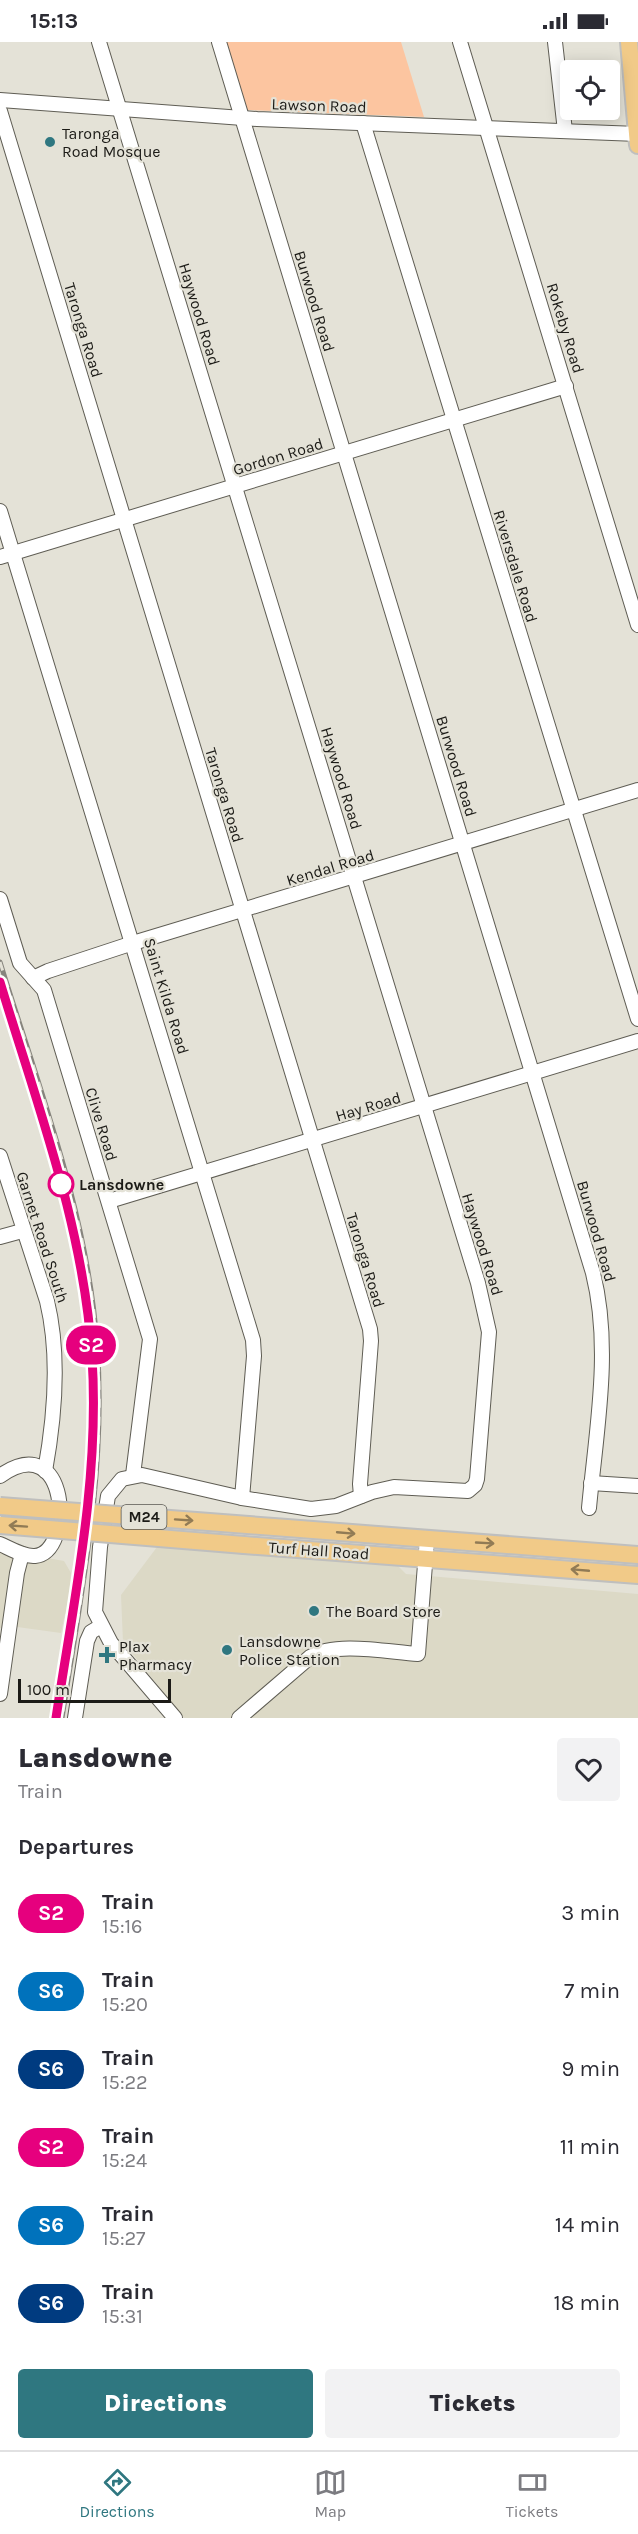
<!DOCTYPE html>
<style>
body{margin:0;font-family:Karla,sans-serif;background:#f2f2f3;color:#2b2b33;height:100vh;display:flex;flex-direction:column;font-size:22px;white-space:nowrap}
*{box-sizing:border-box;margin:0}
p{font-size:20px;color:#7c7c81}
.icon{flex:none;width:33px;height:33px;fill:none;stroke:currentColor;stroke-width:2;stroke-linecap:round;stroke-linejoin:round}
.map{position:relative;height:1676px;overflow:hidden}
.sheet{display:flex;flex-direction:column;background:#fff;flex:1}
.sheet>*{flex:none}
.badge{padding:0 12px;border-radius:20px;font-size:21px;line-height:39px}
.buttons{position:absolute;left:560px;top:18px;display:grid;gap:12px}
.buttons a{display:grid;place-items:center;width:60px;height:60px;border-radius:6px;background:#fff;box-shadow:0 3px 15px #0003;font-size:30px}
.scale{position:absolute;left:18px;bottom:15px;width:153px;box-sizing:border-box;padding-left:6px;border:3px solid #1c1b17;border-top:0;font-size:16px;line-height:21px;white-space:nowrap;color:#1c1b17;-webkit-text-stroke:4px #e4e2d7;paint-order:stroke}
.map>.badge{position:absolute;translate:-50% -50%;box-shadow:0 0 0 3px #fff}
h2{padding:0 18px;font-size:22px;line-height:54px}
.round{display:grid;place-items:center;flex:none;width:63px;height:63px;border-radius:6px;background:#f2f2f3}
.overview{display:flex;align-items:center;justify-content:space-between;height:102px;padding:0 18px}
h1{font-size:28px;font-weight:800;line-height:45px}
.action{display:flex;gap:12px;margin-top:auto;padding:12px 18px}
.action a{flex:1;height:69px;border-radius:6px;background:#2f7780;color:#fff;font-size:24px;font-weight:800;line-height:69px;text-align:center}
.action a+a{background:#f2f2f3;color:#2b2b33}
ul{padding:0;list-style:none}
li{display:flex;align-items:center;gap:18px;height:78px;padding:0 18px}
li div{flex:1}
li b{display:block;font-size:22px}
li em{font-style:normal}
li .badge{min-width:66px;font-weight:700;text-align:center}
.status{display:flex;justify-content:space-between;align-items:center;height:42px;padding:0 30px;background:#fff;direction:ltr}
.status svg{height:16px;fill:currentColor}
.dock{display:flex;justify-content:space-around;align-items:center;height:84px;border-top:2px solid #e1e1e2;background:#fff;font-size:16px;color:#7c7c81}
.dock a{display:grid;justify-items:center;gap:3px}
.dock .active{color:#2f7780}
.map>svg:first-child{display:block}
</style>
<div class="status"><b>15:13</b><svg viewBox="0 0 49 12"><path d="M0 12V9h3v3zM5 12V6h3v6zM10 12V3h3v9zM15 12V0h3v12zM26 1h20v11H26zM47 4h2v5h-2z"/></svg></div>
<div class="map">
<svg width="638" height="1676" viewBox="0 0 638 1676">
<rect width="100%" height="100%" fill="#e4e2d7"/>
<!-- built -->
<g fill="#dcd9c6">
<path d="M0 1502 36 1514 64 1519 71 1531 67 1572H65L61 1591 10 1584 0 1586Z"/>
<path d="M157 1505 398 1524 406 1532 638 1552V1676H184L123 1600 121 1553Z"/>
</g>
<!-- green -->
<path fill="#fcc5a0" d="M224 0H401L424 75 247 68Z"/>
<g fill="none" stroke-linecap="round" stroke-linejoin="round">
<defs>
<g id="minor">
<path d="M99 0 478 1241 489 1290 477 1437 475 1443 468 1449 394 1445 372 1450 336 1464 311 1467 242 1456 142 1433 122 1437 108 1454 100 1505 95 1570 111 1601 175 1676"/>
<path d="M219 0 593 1231C612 1307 596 1389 589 1466"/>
<path d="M460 0 638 583"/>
<path d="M555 0 565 89"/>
<path d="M0 58 257 77 638 92"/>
<path d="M0 69 370 1287 371 1299 360 1442 361 1454"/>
<path d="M363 81 638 977"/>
<path d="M0 469 253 1298 254 1314 242 1456"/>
<path d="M0 515 566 344"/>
<path d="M0 857 20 921 44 948 150 1297 133 1433"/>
<path d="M33 936 48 929 133 901 638 748"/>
<path d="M0 1114 47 1259C60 1313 55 1374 45 1429"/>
<path d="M109 1159 638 999"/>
<path d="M0 1195 22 1189"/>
<path d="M0 1434C69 1385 75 1510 35 1514 24 1515 11 1507 0 1502"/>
<path d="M591 1441 638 1444"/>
<path d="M0 1652 17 1531 22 1512"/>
<path d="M75 1676 87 1599 91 1590 101 1584"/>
<path d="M239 1676 310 1615C336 1599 387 1610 418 1612L427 1497"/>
</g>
<g id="major">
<path d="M629 0 638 103"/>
<path d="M287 1486 638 1513"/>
<path d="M244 1503 638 1533"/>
</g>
</defs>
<!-- minor casing -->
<use href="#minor" stroke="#5f5d54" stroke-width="16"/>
<!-- major casing -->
<use href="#major" stroke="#bfbfbe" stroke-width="20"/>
<!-- minor -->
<use href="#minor" stroke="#fff" stroke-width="14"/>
<!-- major -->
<use href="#major" stroke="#f1ca88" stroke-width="16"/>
<defs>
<path id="rail" d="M0 920C38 1043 88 1172 97 1302 107 1427 81 1552 62 1676"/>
</defs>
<!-- rail casing -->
<use href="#rail" stroke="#86847d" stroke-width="5"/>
<!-- rail -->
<use href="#rail" stroke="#e4e2d7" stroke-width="3" stroke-dasharray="9" stroke-linecap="butt"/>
<defs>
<g id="major-bridge">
<path d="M0 1464 287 1486"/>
<path d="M0 1483 244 1503"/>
</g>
</defs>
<!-- major-bridge casing -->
<use href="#major-bridge" stroke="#bfbfbe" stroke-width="20" stroke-linecap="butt"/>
<!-- major-bridge -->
<use href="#major-bridge" stroke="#f1ca88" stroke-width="16"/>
</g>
<!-- one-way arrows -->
<defs><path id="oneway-shaft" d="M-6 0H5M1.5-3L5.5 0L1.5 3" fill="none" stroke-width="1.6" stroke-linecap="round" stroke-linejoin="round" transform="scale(1.5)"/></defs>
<g stroke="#917b55">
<use href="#oneway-shaft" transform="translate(184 1478) rotate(4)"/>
<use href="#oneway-shaft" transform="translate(18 1484) rotate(-176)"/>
<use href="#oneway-shaft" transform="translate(346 1491) rotate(5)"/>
<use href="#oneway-shaft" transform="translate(485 1501) rotate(3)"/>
<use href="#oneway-shaft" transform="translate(580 1528) rotate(-175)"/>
</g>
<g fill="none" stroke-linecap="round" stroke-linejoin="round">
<defs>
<path id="line" d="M0 940C37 1063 84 1185 92 1315 100 1436 74 1557 56 1676"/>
</defs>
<!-- line casing -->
<use href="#line" stroke="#fff" stroke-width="14"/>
<!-- line -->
<use href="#line" stroke="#e6007e" stroke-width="9"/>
</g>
<!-- markers -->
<g fill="#2f7780" stroke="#e4e2d7" stroke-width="2">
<circle cx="50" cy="100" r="6"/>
<circle cx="314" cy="1569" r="6"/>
<circle cx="227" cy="1608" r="6"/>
<path d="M104 1604h6v6h6v6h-6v6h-6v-6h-6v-6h6z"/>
</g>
<circle fill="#fff" stroke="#e6007e" stroke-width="3" cx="61" cy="1142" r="12"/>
<g text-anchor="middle" stroke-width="4.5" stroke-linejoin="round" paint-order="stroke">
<!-- shield labels -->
<rect fill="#e4e2d7" stroke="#585751" stroke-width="1.5" x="121.5" y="1463" width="45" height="24" rx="4.5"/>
<g font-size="15" font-weight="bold" fill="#1c1b17">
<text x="144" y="1480">M24</text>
</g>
<!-- street labels -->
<g font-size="16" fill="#1c1b17" stroke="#e4e2d7">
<text transform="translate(319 63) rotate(2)" y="6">Lawson Road</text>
<text transform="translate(315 259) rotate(73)" y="6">Burwood Road</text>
<text transform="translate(200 272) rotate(73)" y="6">Haywood Road</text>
<text transform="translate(566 286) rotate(73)" y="6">Rokeby Road</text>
<text transform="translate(84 288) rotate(73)" y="6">Taronga Road</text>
<text transform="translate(278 414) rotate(-17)" y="6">Gordon Road</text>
<text transform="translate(516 524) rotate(73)" y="6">Riversdale Road</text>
<text transform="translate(457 724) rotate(73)" y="6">Burwood Road</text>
<text transform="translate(342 736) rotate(73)" y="6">Haywood Road</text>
<text transform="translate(225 753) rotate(73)" y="6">Taronga Road</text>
<text transform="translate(330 825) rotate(-17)" y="6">Kendal Road</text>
<text transform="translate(167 954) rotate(73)" y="6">Saint Kilda Road</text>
<text transform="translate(368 1064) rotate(-17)" y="6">Hay Road</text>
<text transform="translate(102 1082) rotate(73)" y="6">Clive Road</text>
<text transform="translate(597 1189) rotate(74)" y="6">Burwood Road</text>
<text transform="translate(43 1195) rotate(72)" y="6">Garnet Road South</text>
<text transform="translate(483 1202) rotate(73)" y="6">Haywood Road</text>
<text transform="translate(366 1218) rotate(73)" y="6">Taronga Road</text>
<text transform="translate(319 1508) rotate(4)" y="6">Turf Hall Road</text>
</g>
<!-- poi labels -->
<g font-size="16" fill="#1c1b17" stroke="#e4e2d7" text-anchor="start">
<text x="62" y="97">Taronga<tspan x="62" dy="18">Road Mosque</tspan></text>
<text x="326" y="1575">The Board Store</text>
<text x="239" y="1605">Lansdowne<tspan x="239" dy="18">Police Station</tspan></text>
<text x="119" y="1610">Plax<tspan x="119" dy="18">Pharmacy</tspan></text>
</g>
<!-- stop labels -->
<g font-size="16" font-weight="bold" fill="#1c1b17" stroke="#e4e2d7" text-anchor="start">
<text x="79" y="1148">Lansdowne</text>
</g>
</g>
</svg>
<div class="buttons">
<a><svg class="icon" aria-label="locate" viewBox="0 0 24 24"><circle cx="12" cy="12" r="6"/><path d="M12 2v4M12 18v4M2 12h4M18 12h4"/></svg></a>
</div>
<div class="scale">100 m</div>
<b class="badge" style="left:91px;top:1303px;background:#e6007e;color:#fff">S2</b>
</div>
<section class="sheet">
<div class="overview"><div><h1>Lansdowne</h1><p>Train</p></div><a class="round"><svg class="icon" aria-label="heart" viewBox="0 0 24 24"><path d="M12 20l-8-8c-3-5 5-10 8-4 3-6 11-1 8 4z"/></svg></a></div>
<h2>Departures</h2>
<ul>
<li><span class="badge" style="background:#e6007e;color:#fff">S2</span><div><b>Train</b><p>15:16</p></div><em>3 min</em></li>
<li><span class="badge" style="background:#0072bc;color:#fff">S6</span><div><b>Train</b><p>15:20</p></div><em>7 min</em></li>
<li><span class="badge" style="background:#003b80;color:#fff">S6</span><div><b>Train</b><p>15:22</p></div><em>9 min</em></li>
<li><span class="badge" style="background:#e6007e;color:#fff">S2</span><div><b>Train</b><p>15:24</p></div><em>11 min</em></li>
<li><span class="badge" style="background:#0072bc;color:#fff">S6</span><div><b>Train</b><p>15:27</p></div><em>14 min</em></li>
<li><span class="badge" style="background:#003b80;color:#fff">S6</span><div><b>Train</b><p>15:31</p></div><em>18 min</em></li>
</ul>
<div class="action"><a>Directions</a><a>Tickets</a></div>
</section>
<nav class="dock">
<a class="active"><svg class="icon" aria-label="directions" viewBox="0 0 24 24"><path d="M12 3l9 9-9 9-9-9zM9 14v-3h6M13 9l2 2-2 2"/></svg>Directions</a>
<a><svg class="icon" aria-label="map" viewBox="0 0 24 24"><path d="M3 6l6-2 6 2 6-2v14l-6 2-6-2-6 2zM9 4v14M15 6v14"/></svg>Map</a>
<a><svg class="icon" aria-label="tickets" viewBox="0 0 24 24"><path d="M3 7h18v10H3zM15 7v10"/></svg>Tickets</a>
</nav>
